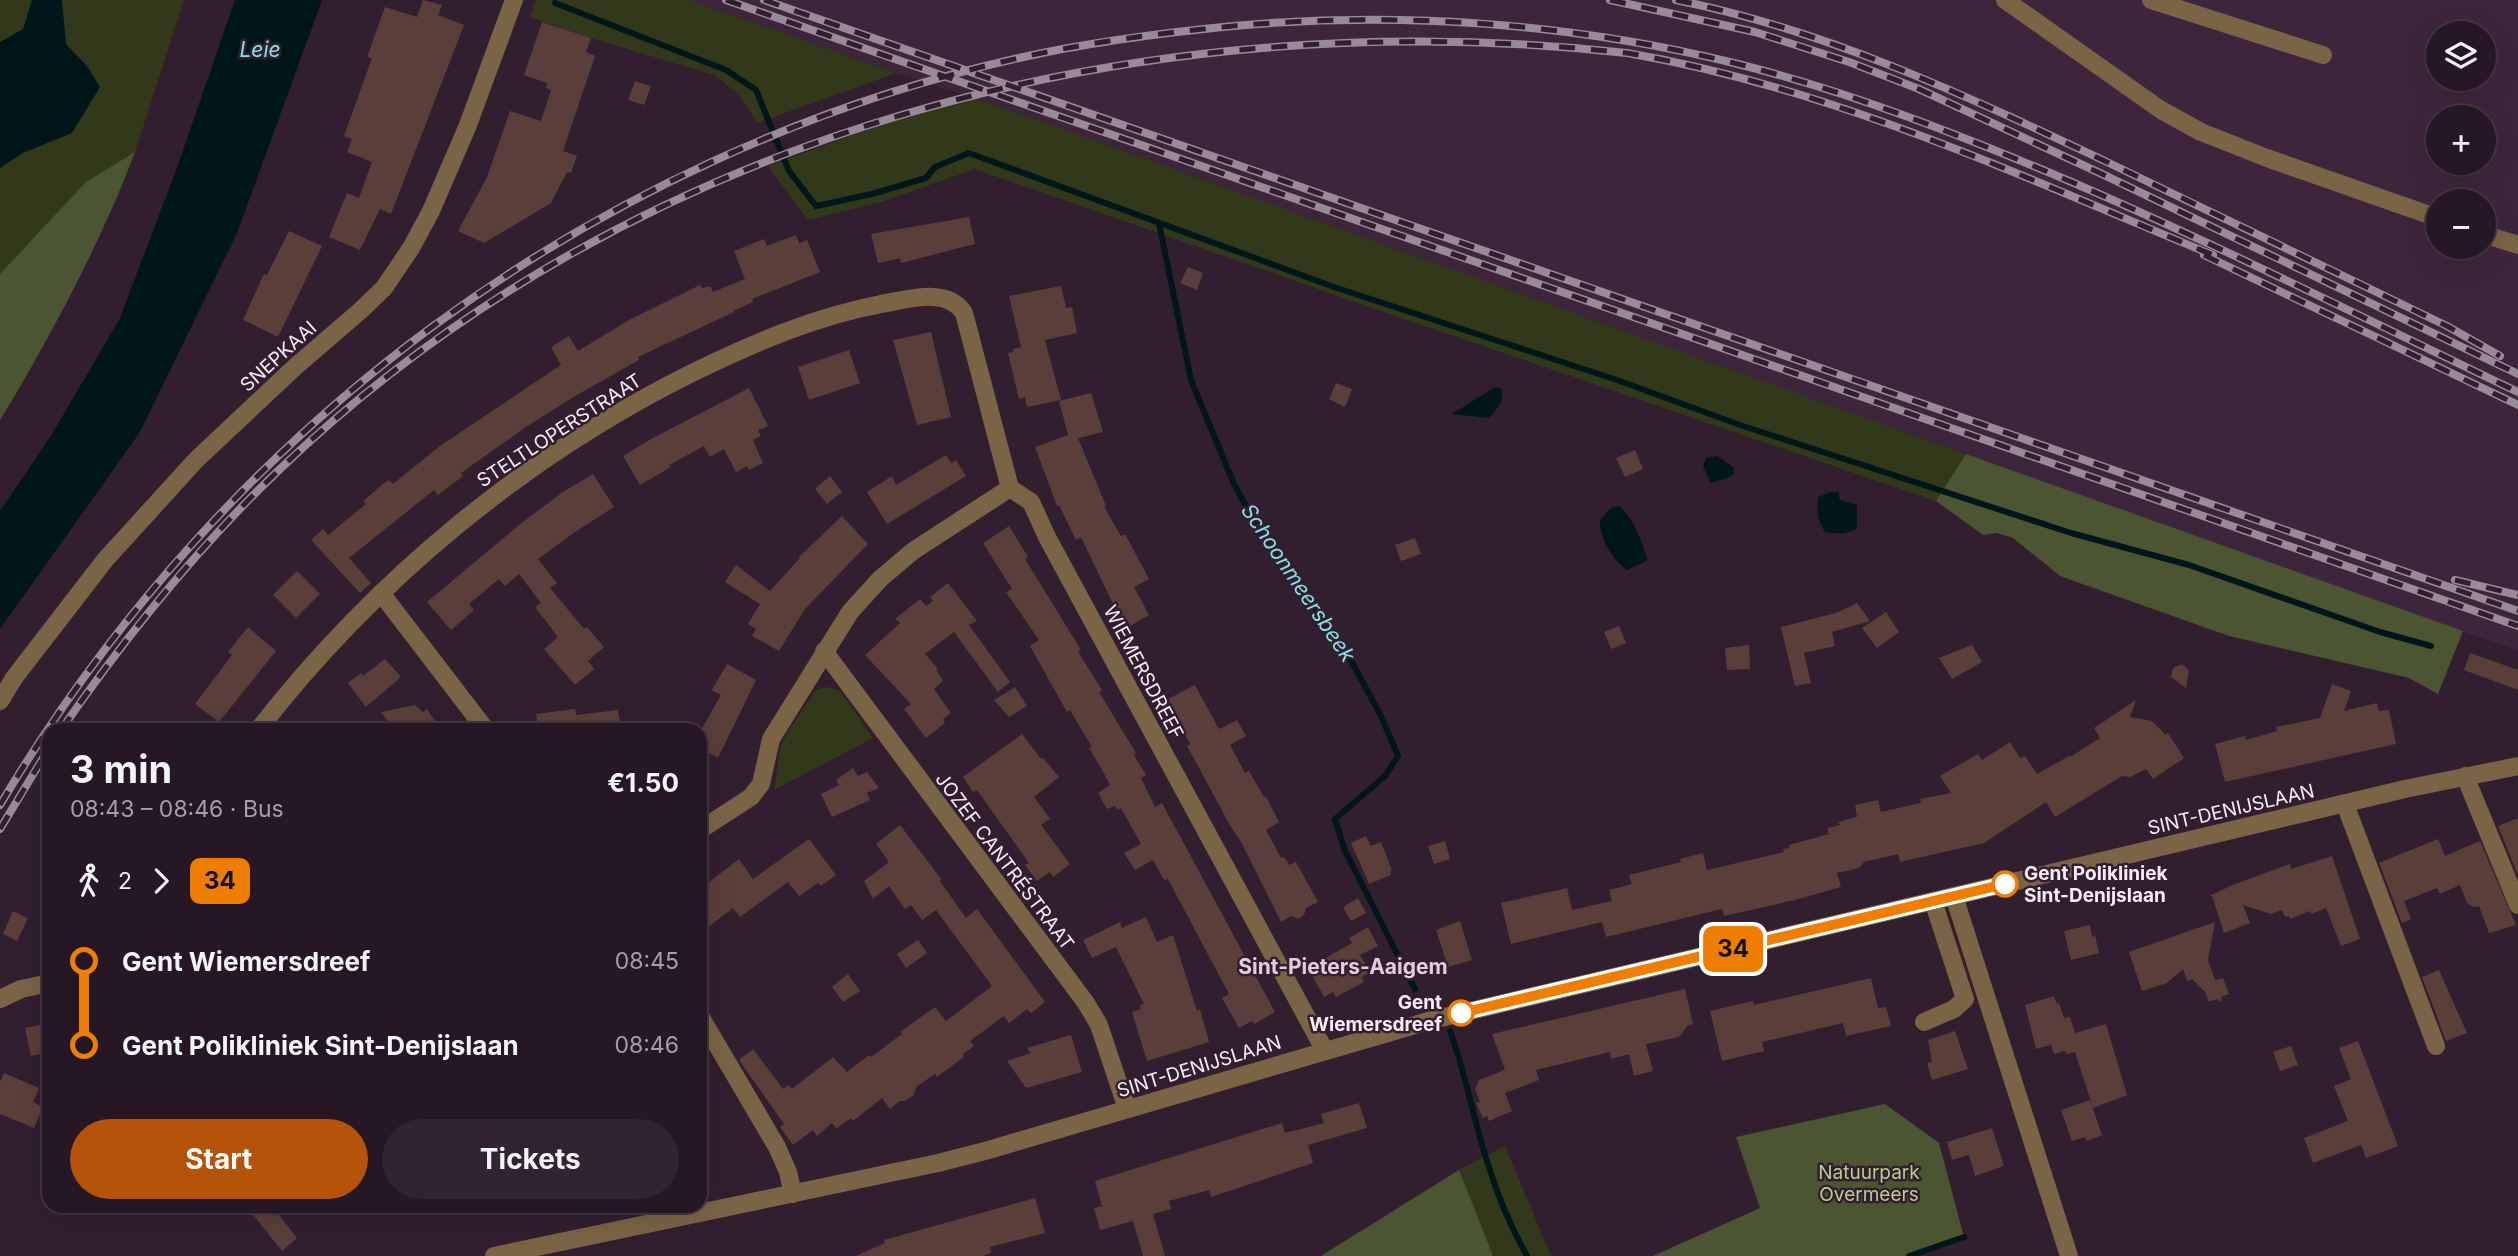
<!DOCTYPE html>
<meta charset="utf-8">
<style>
body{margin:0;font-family:Inter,sans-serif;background:#312431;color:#f1f3f6;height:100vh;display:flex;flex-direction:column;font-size:26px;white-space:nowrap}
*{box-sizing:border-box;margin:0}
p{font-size:23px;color:#a39fa6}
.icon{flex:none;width:38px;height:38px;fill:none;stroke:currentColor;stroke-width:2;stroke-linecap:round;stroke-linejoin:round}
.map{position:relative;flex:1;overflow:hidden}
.sheet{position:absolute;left:42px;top:723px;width:665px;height:490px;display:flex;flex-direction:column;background:#251724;border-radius:21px;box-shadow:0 7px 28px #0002,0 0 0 2px #423641}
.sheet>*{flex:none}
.badge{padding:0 14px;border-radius:10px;font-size:24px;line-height:46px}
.tools{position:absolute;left:2426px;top:21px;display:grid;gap:14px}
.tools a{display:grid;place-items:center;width:70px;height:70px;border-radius:50%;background:#251724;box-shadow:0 7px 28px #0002,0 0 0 2px #423641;font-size:35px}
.map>.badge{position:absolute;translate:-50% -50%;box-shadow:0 0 0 4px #fff}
.legs{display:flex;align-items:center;gap:10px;height:77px;padding:0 28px;font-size:23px}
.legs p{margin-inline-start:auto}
.head{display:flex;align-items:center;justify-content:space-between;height:119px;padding:0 28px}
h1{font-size:38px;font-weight:700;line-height:52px}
.button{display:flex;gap:14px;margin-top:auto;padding:14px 28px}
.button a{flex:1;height:80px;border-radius:42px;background:#b45309;color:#fff;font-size:28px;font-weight:700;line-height:80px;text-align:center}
.button a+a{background:#312431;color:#f1f3f6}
ul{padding:0 28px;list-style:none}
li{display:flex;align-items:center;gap:24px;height:84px;font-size:26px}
li i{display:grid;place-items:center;width:10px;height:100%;margin:0 9px;background:currentColor}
li i::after{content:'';width:18px;height:18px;margin:-9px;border:5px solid;border-radius:50%;background:#251724}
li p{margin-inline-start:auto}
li:first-child i{background:linear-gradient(#0000 50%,currentColor 0)}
li:last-child i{background:linear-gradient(currentColor 50%,#0000 0)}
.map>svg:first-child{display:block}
</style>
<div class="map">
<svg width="2518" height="1256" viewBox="0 0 2518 1256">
<rect width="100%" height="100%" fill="#311f30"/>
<!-- built -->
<path fill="#3d263c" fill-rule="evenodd" d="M690 0H2518V650L2419 617 993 104 896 73ZM2438 33H2483V79H2438ZM2438 117H2483V163H2438ZM2438 201H2483V247H2438Z"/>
<!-- green -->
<g fill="#32391b">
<path d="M0 0H184L135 152 115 204 21 386 0 420Z"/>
<path d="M536 0H690L896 73 757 123 740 95 714 75 591 38 530 17Z"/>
<path d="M963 95 993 104 1966 454 1936 501 1404 319 975 169 884 201 808 220 768 166Z"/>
<path d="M827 687 839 690 873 738 774 790 780 749 787 733 816 690Z"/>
<path d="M1505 1146 1551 1256H1321L1459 1170Z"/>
</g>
<!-- forest -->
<g fill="#4c5531">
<path d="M135 152C99 246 52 334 0 420V274L86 182Z"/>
<path d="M1966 454 2463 631 2438 694 2409 678 2229 636 2060 576 2013 538 1996 533 1983 535 1936 501Z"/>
<path d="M1885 1104 1939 1143 1964 1237 1909 1256H1653L1760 1208 1736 1137Z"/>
<path d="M1459 1170 1493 1256H1321Z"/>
</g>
<!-- water -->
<g fill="#001618">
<path d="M32 0H62L66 44 87 66 100 87 72 133 23 153 0 168V42L23 29Z"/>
<path d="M235 0H322L237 233 140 432 0 629V511L52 434 119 320 174 176Z"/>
<path d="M1495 387 1502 389C1504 402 1497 409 1489 418L1452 414Z"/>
<path d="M1717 456 1733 467 1734 474 1727 478 1711 483 1703 467 1706 458Z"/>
<path d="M1830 492H1838L1840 500 1857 505V528C1846 535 1837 534 1825 532 1817 520 1817 511 1818 497Z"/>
<path d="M1619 506C1636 521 1640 540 1648 560L1627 570C1613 561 1599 537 1600 520L1611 508Z"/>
</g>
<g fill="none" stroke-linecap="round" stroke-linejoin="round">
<!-- stream -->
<g stroke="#001618" stroke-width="6">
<path d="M555 3 726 70 756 90 789 171 816 206 872 194 926 178 935 167 969 153 1334 287 1617 380 1740 425 2071 533 2189 565 2380 632 2431 646"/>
<path d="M1159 223 1191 380 1234 484 1267 544 1343 646 1380 714 1398 756 1385 776 1335 819 1345 851 1415 989"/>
<path d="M1450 1031C1466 1074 1473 1118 1487 1161 1497 1194 1510 1226 1527 1256"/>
<path d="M1909 1256 1964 1237"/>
</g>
</g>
<!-- building -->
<g fill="#5a3e3a">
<path d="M423 0 442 5 438 15 464 25 391 214 380 209 360 250 329 237 347 193 359 198 372 162 347 152 352 139 344 136 372 58 367 57 385 7 417 17Z"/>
<path d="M542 22 591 38 586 52 595 56 563 151 577 156 571 173 567 172 551 203 484 243 458 231 487 177 510 111 541 121 551 90 546 88 547 83 524 75Z"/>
<path d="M635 81 651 86 644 105 628 100Z"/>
<path d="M969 217 975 244 901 263 900 258 878 263 871 234Z"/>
<path d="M289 231 322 246 278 337 243 320 264 274 267 275Z"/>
<path d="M796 235 799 243 807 240 820 272 752 299 753 302 733 311 734 312 638 357 639 360 575 396 526 427 461 473 463 476 438 495 434 490 349 558 371 583 360 593 311 540 323 529 328 535 366 504 363 501 383 484 389 480 393 484 440 446 561 365 551 347 569 336 578 351 629 320 700 285 702 288 710 286 713 292 745 279 734 251 764 239 767 246Z"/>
<path d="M1188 267 1203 273 1197 290 1180 283Z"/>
<path d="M1061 286 1066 308 1072 307 1077 333 1045 340 1061 400 1027 407 1025 397 1019 399 1008 353 1013 352V349L1021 347 1009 296Z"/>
<path d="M931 332 951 417 917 425 893 340Z"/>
<path d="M849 350 860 383 809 400 798 367Z"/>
<path d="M1336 383 1352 389 1345 407 1329 399Z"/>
<path d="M749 388 768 426 758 430 761 436 753 440 763 463 749 470 747 466 736 472 724 449 710 457 704 446 669 465 671 467 640 485 623 456 653 438Z"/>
<path d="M1091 393 1103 432 1078 438 1106 506 1104 507 1121 536 1125 534 1149 579 1134 587 1149 615 1125 629 1081 537 1076 540 1059 505 1057 506 1035 447 1068 435 1059 401Z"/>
<path d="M1635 450 1643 469 1625 477 1616 458Z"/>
<path d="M946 455 951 463 956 460 966 476 887 524 867 492 892 476 896 485Z"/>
<path d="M593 474 614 507 575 532 538 559 557 583 550 588 584 629 587 627 604 647 588 661 594 669 575 685 544 649 558 637 535 607 541 603 519 574 505 586 499 579 469 604 474 610 451 630 427 602 519 525 563 492Z"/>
<path d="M830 476 842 492 827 504 815 489Z"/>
<path d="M842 516 868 544 805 609 779 651 752 636 756 629 748 624 760 604 725 582 736 565 770 591 800 558 799 557Z"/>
<path d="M1009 526 1028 557 1025 559 1081 650 1078 652 1102 690 1099 692 1136 753 1134 755 1146 775 1141 778 1155 807 1162 803 1275 1012 1254 1024 1252 1021 1239 1028 1222 998 1229 994 1168 879 1164 880 1153 860 1135 870 1124 853 1141 844 1121 808 1118 810 1115 806 1107 809 1098 793 1110 785 1105 775 1089 748 1092 747 1070 710 1067 712 1030 646 1039 640 1006 592 1012 589 983 543Z"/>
<path d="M1415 538 1421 554 1401 561 1395 545Z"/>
<path d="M297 571 320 594 296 618 273 595Z"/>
<path d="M948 583 977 621 969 625 1010 682 998 692 954 632 925 654 938 669 936 670 943 681 934 689 951 713 943 719 945 723 926 738 904 709 911 704 865 655 900 623 895 619 920 599 926 606 933 601 930 597Z"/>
<path d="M1857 603 1870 621 1832 632 1835 646 1804 653 1811 683 1795 686 1781 627 1836 613Z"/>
<path d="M1886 612 1899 632 1877 648 1862 628Z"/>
<path d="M1619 626 1626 643 1611 649 1604 632Z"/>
<path d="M248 627 276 651 219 722 195 704 232 655 228 652Z"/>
<path d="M1749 645 1750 669 1727 670 1725 648Z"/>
<path d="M1972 645 1982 662 1952 679 1939 658Z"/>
<path d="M2470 653 2518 670V690L2464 670Z"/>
<path d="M385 659 401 677 366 707 348 683 361 673 363 676Z"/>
<path d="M727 664 756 680 718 758 700 748V732L721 695 712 690Z"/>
<path d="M2182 664 2189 671 2186 688 2171 677 2173 668Z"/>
<path d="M2332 684 2351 691 2344 711 2377 703 2379 711 2389 710 2396 744 2225 782 2215 744 2245 736 2246 740 2277 731 2276 727 2320 718Z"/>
<path d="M1195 685 1219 729 1237 720 1246 736 1230 745 1245 773 1249 771 1264 797 1266 796 1279 822 1266 830 1281 858 1284 857 1289 865 1296 862 1318 902 1306 908 1304 915 1298 919 1291 916 1281 922 1241 842 1231 827 1187 746 1190 744 1166 700Z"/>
<path d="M1015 687 1027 706 1009 717 994 700Z"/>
<path d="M2136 700 2130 717 2152 721 2166 735 2168 733 2184 758 2153 779 2146 769 2130 777 2122 776 2055 817 2046 802 1984 843 1900 862 1898 854 1864 862 1859 868 1837 873 1841 887 1795 900 1724 916 1722 909 1606 937 1602 922 1511 944 1501 903 1567 888 1572 910 1612 901 1609 890 1632 884 1629 875 1681 862 1680 859 1703 853 1707 870 1784 852 1783 849 1789 848V845L1829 834 1827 828 1840 825 1838 822 1857 817 1855 805 1878 800 1881 812 1921 803 1920 799 1951 793 1940 776 1978 754 1982 760 2010 742 2020 758 2025 756 2037 774 2069 756 2070 757 2100 738 2094 728Z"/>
<path d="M415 705 423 712 427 709 441 730H394L381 712Z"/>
<path d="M575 709 576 715 618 710 621 730H539L536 714Z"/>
<path d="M1022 734 1041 759 1043 758 1059 777 1034 797 1050 819 1041 825 1070 864 1053 877 1050 872 1037 881 1025 865 1029 863 977 790 973 792 963 777Z"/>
<path d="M853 768 858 776 867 772 879 788 867 793 870 800 832 817 821 794 839 785 836 780Z"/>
<path d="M2518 818V875L2498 826Z"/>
<path d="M900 825 942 880 940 881 966 918 977 909 1045 1002 1031 1013 1027 1009 1009 1023 1004 1016 970 1041 974 1046 963 1054 964 1057 937 1077 935 1074 916 1087 914 1095 905 1101H900L890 1109 882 1098 853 1121 851 1118 836 1129 832 1123 817 1136 813 1130 793 1145 780 1127 784 1124 739 1060 753 1049 783 1089 788 1085 792 1089 833 1057 847 1072 869 1055 871 1057 902 1034 900 1032 935 1007 946 1021 992 986 936 910 922 920 911 905 905 909 889 886 873 899 864 881 889 862 876 844Z"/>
<path d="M1366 836 1371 846 1381 842 1392 870 1390 871 1391 875 1369 884 1351 843Z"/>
<path d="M809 839 836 875 821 886 818 883 799 896 788 882 740 917 733 908 700 933V889L739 859 753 879Z"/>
<path d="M2438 839 2445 856 2480 841 2516 925 2489 933 2479 906 2474 907 2467 903 2460 885 2440 894 2437 888 2404 901 2411 919 2402 923 2379 863Z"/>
<path d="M1445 841 1450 859 1434 864 1428 846Z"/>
<path d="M2332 856 2360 939 2341 946 2326 908 2311 914 2310 911 2290 919 2289 916 2285 917 2282 910 2271 914 2243 905 2250 923 2224 933 2212 896H2209L2235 884 2290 864 2291 869Z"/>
<path d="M1358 898 1366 913 1351 921 1343 907Z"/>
<path d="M13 911 28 918 17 941 3 934Z"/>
<path d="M1146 917 1157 942 1173 935 1197 1011 1200 1009 1209 1042 1147 1061 1132 1012 1141 1009 1140 1005 1144 1004 1116 947 1092 958 1083 940 1120 922 1122 928Z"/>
<path d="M1460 921 1472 960 1448 967 1436 930Z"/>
<path d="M2215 922 2208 960 2215 980 2223 978 2229 994 2221 997 2222 1002 2217 999 2209 1002 2205 992 2192 979 2187 981 2183 969 2167 983 2142 991 2129 952Z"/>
<path d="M2090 925 2092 937 2095 936 2099 953 2071 960 2064 931Z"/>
<path d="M1368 927 1378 946 1360 955 1370 972 1362 977 1364 982 1336 997 1333 992 1324 997 1308 968 1352 943 1349 938Z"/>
<path d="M918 940 927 953 906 968 897 954Z"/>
<path d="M2439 970 2467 1033 2446 1041 2422 977Z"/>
<path d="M848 974 860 991 843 1002 832 987Z"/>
<path d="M1871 978 1878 1008 1886 1007 1891 1026 1846 1036 1843 1023 1762 1042 1764 1051 1722 1061 1710 1011 1753 1001 1754 1005Z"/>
<path d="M1685 989 1693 1024 1688 1025 1679 1037 1646 1044 1653 1071 1634 1076 1629 1054 1611 1059 1610 1052 1536 1070 1539 1080 1505 1093 1512 1111 1489 1121 1487 1116 1483 1118 1476 1103 1480 1102 1475 1089 1479 1080 1505 1070 1492 1034Z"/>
<path d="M2054 996 2057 1004 2059 1003 2064 1018 2070 1017 2075 1033 2106 1024 2127 1095 2093 1108 2075 1052 2067 1054 2065 1051 2054 1054 2051 1045 2036 1049 2025 1005Z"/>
<path d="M49 1023V1052L31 1056 25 1028Z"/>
<path d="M1955 1031 1968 1069 1932 1080 1927 1063 1932 1062 1928 1040Z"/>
<path d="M1071 1035 1082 1072 1026 1088 1007 1061 1031 1053 1027 1048Z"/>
<path d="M2358 1041 2398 1146 2366 1158 2361 1145 2313 1163 2304 1138 2348 1121 2334 1086 2351 1079 2339 1048Z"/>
<path d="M2291 1046 2298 1065 2280 1071 2273 1052Z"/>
<path d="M4 1073 39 1088 33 1102 43 1107 34 1128 0 1114V1082Z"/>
<path d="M2090 1100 2102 1135 2087 1141 2085 1137 2072 1141 2061 1110Z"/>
<path d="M1359 1103 1367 1128 1308 1145 1313 1163 1211 1197 1209 1190 1169 1201 1171 1209 1153 1214 1165 1256H1143L1133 1221 1100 1230 1094 1208 1102 1206 1095 1181 1282 1123 1285 1133 1324 1123 1321 1114Z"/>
<path d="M1992 1128 2004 1166 1975 1176 1969 1155 1952 1160 1947 1142Z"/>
<path d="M1035 1198 1045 1233 990 1247 991 1253 983 1256H856L885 1243 884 1240Z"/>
<path d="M246 1206H272L297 1238 282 1251Z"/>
</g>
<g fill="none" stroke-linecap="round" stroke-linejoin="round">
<!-- minor -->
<g stroke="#7a6446" stroke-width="18">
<path d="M2005 0 2161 110 2201 132 2267 158 2438 218"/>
<path d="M2151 0 2323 55"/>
<path d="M2483 234 2518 245"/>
<path d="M381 593 486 730"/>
<path d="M824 651 1086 1003 1099 1025 1127 1109"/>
<path d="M0 701 14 678 105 560 196 460 295 367 360 311 384 288 411 248 431 211 468 125 514 0"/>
<path d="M258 730C374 581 523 457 692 373 753 343 814 317 881 304 907 300 947 286 964 313L1010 488 1031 502 1047 537 1325 1051"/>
<path d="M2465 776 2518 905"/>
<path d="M2345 804 2436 1046"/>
<path d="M700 830 751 797 761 784 771 739 850 612 880 579 913 551 1010 488"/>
<path d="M1954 896 2069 1256"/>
<path d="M0 999 21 989 49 983"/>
<path d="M700 1016 777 1147 788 1172 793 1194"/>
<path d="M1924 1022 1954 1009 1965 999 1933 901"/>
<path d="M494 1256 938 1163 985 1151 1432 1020 2405 789 2518 766"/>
</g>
<defs>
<g id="rail">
<path d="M726 0 2518 626"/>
<path d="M764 0 2518 611"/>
<path d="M1610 0 1755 32 1849 62 1919 89 2102 174 2518 374"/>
<path d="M1676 0C1829 31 1967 96 2107 162 2220 216 2333 271 2447 326L2500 356"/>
<path d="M2204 255 2518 405"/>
<path d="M2455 580 2518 595"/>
<path d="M61 730C126 636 197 548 280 469 634 130 1143 0 1627 53 1833 88 2021 176 2213 255"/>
<path d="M0 805C223 429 591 154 1019 58 1089 42 1161 33 1233 26 1399 11 1572 23 1734 63 1851 92 1963 136 2074 183 2224 248 2370 321 2518 392"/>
<path d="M0 829 49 748"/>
</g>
</defs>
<!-- rail casing -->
<use href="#rail" stroke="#9a8a99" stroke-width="8"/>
<!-- rail -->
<use href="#rail" stroke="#311f30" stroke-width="5" stroke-dasharray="16" stroke-linecap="butt"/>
</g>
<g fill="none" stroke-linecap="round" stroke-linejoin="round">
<defs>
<path id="line-1" d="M1461 1013 2005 884"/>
</defs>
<!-- line-1 casing -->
<use href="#line-1" stroke="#fff" stroke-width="16"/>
<!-- line-1 -->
<use href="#line-1" stroke="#ef7d00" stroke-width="10"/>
</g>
<!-- markers -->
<g fill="#fff" stroke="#ef7d00" stroke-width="3.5">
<circle cx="2005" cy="884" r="12"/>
<circle cx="1461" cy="1013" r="12"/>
</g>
<g text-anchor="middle" stroke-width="5" stroke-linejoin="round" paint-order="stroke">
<!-- street labels -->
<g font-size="19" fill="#f8ebf7" stroke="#311f30">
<text transform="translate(278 356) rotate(-42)" y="7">SNEPKAAI</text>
<text transform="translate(559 430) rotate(-33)" y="7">STELTLOPERSTRAAT</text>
<text transform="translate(1144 672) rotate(62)" y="7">WIEMERSDREEF</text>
<text transform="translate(2231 809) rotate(-13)" y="7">SINT-DENIJSLAAN</text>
<text transform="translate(1005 861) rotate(53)" y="7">JOZEF CANTRÉSTRAAT</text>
<text transform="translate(1199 1066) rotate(-17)" y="7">SINT-DENIJSLAAN</text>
</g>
<!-- stop labels -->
<g font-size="19" font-weight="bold" fill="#f8ebf7" stroke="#311f30" text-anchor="start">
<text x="2024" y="880">Gent Polikliniek<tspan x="2024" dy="22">Sint-Denijslaan</tspan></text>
<text x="1442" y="1009" text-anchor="end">Gent<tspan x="1442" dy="22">Wiemersdreef</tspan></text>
</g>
<!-- park labels -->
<g font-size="19" fill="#bbcc8c" stroke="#311f30">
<text x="1869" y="1179">Natuurpark<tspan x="1869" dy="22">Overmeers</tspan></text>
</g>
<!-- water labels -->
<g font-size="21" font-style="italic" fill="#87e1e5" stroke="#311f30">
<text x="260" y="57">Leie</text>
<text transform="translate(1298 583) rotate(56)" y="7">Schoonmeersbeek</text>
</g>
<!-- neighbourhood labels -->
<g font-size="21" font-weight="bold" fill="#e3cbe2" stroke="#311f30">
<text x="1343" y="974">Sint-Pieters-Aaigem</text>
</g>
</g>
</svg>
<div class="tools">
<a><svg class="icon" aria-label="layers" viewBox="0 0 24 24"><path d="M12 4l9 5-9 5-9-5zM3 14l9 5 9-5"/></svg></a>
<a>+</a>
<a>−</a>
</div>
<b class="badge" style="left:1733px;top:949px;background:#ef7d00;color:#111">34</b>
<section class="sheet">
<div class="head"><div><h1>3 min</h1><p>08:43 – 08:46 · Bus</p></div><b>€1.50</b></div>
<div class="legs"><svg class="icon" aria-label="walk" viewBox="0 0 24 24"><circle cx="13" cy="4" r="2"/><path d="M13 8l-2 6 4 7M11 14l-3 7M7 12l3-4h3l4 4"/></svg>2<svg class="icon" aria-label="forward" viewBox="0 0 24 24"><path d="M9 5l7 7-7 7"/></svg><b class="badge" style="background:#ef7d00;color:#111">34</b></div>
<ul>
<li><i style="color:#ef7d00"></i><b>Gent Wiemersdreef</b><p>08:45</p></li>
<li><i style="color:#ef7d00"></i><b>Gent Polikliniek Sint-Denijslaan</b><p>08:46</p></li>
</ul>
<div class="button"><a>Start</a><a>Tickets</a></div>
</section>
</div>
